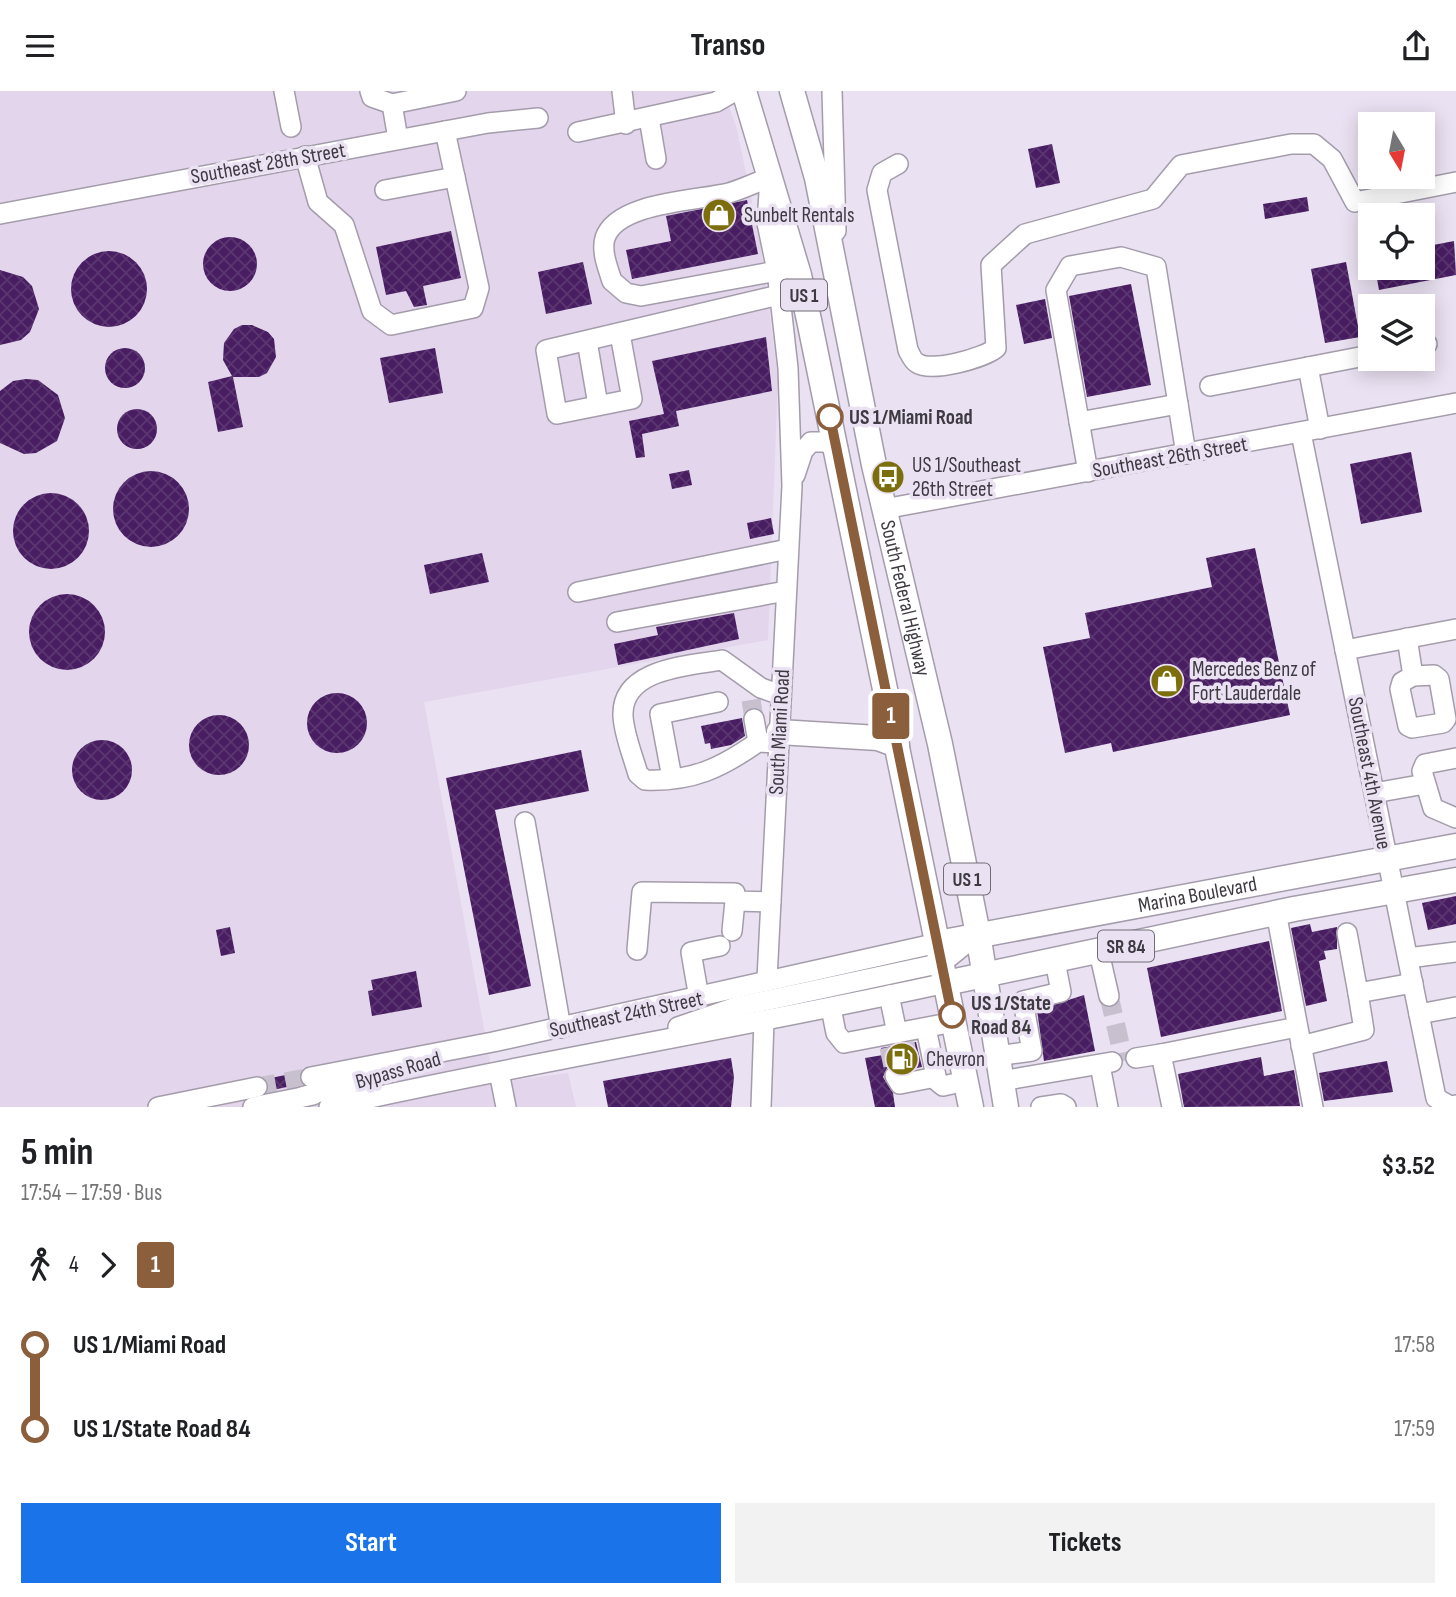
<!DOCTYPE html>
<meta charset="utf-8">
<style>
body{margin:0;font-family:"Sofia Sans Condensed",sans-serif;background:#f2f2f2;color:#202124;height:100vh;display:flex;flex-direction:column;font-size:26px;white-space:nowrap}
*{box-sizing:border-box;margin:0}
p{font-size:23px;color:#757577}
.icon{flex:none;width:38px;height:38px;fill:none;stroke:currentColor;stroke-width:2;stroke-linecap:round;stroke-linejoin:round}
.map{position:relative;height:1016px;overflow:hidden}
.panel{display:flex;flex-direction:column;background:#fff;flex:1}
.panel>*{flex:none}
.badge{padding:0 14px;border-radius:5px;font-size:24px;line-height:46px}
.needle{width:46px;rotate:170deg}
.buttons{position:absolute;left:1358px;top:21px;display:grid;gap:14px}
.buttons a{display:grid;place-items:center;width:77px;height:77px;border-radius:0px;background:#fff;box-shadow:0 4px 18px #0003;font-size:35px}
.map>.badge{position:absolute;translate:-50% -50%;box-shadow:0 0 0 4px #fff}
.legs{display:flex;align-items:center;gap:10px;height:77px;padding:0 21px;font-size:23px}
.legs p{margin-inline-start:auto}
.headline{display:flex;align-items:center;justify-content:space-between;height:119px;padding:0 21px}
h1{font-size:38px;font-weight:700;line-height:52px}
.button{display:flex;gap:14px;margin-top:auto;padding:14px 21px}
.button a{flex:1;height:80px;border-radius:0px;background:#1a73e8;color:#fff;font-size:28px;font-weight:700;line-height:80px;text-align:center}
.button a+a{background:#f2f2f2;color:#202124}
ul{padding:0 21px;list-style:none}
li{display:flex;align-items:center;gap:24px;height:84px;font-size:26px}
li i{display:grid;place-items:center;width:10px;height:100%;margin:0 9px;background:currentColor}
li i::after{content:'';width:18px;height:18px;margin:-9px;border:5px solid;border-radius:50%;background:#fff}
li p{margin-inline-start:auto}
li:first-child i{background:linear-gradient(#0000 50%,currentColor 0)}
li:last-child i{background:linear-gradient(currentColor 50%,#0000 0)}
header{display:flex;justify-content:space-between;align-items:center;height:91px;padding:0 21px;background:#fff;font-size:32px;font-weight:700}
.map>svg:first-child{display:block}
</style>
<header><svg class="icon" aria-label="menu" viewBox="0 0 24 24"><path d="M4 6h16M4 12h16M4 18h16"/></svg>Transo<svg class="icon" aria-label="share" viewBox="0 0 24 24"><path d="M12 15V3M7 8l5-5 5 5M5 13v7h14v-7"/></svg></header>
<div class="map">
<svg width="1456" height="1016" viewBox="0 0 1456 1016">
<defs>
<pattern id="building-cross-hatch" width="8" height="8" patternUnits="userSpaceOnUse" patternTransform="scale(1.75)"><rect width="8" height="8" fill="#481d62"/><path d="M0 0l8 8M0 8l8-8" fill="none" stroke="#5b3671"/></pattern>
</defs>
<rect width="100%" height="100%" fill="#eae1f2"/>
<!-- built -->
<path fill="#e2d5ec" d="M0 0H724L737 39 760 150 778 287 768 549 424 611 494 992 568 982 576 1016H0Z"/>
<!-- building -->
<g fill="url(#building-cross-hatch)">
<path d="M1052 53 1060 92 1036 97 1028 58Z"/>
<path d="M1307 106 1309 120 1265 128 1263 113Z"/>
<path d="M747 109 758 163 632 188 626 159 671 150 666 125Z"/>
<path d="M451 140 461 187 423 195 427 214 414 216 406 200 386 204 376 156Z"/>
<circle cx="230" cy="173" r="27"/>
<path d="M1454 150 1456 184 1379 199 1375 177H1423V156Z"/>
<circle cx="109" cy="198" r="38"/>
<path d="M583 171 592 213 546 223 538 181Z"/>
<path d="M1346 171 1360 246 1325 252 1311 178Z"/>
<path d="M0 179 23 186 32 195 39 218 30 241 21 249 0 254Z"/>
<path d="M1131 193 1151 294 1087 306 1069 205Z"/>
<path d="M1045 208 1052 247 1024 253 1016 214Z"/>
<path d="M242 234H252L268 241 274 248 276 266 267 282 259 286H233L243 336 218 341 208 291 232 285 223 269 224 252 234 238Z"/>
<path d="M766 246 772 300 676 320 679 335 642 343 645 366 636 367 629 330 664 323 652 270Z"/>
<path d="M435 257 443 302 389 312 380 267Z"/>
<circle cx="125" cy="277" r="20"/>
<path d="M26 288 38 289 58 304 65 327 57 350 36 362 24 363 0 352V300L13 290Z"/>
<circle cx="137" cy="338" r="20"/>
<path d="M1411 361 1422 421 1361 433 1350 373Z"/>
<path d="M689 379 692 394 672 398 669 383Z"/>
<circle cx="151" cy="418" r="38"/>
<circle cx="51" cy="440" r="38"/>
<path d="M771 427 774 443 750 448 747 432Z"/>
<path d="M1255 457 1290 624 1113 661 1111 652 1065 662 1043 556 1090 547 1085 522 1212 496 1206 467Z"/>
<path d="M482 462 489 491 430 503 424 474Z"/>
<circle cx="67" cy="541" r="38"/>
<path d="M734 522 739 548 618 574 614 553 658 544 656 536Z"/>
<circle cx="337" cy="632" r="30"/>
<circle cx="219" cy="654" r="30"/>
<path d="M742 627 745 645 731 654 711 658 710 652 705 653 701 635Z"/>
<circle cx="102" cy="679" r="30"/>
<path d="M581 659 589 700 495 719 531 895 489 904 446 687Z"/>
<path d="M1456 805V833L1428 839 1422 812Z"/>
<path d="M1310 833 1312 841 1337 836V858L1324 860 1326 868 1319 870 1327 910 1306 915 1291 837Z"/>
<path d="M230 836 235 862 221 865 216 839Z"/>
<path d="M1269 850 1282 920 1161 946 1147 877Z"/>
<path d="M416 880 422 916 372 925 368 900 373 899 371 889Z"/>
<path d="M1084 904 1095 960 1044 970 1037 919Z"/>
<path d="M916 951 922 976 906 979 900 974 888 975 883 986 893 1002 895 1016H875L865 967 883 964 881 957Z"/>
<path d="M1261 966 1264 985 1294 979 1300 1015 1184 1016 1178 983Z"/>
<path d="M731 967 734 986 731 1016H608L603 990Z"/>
<path d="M1387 970 1393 1001 1324 1010 1319 982Z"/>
<path d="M300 981 301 993 268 1000 266 988Z"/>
</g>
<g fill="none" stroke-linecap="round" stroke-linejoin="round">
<!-- minor-tunnel -->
<g stroke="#c8c0cf" stroke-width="19" stroke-dasharray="19 10" stroke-linecap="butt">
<path d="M751 609 754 628"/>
<path d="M1109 905 1124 970"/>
<path d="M905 952 911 982"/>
<path d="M889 956 895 985"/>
<path d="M257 996 311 986"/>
</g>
<defs>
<g id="minor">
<path d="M284 0 291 36"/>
<path d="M370 0 372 6 392 13 456 0"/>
<path d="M622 0 626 33"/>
<path d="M832 0 836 140"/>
<path d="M392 13 398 48"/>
<path d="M649 27 656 68"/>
<path d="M578 41 716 11 735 0"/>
<path d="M305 65 318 111 344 134 372 220 391 234 473 217 479 197 445 40"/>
<path d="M898 73 882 82 877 99 908 259C910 263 913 270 917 272 931 282 984 267 996 257L991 174 1025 143 1153 108 1181 74 1291 53H1314L1332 68 1355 111 1456 91"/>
<path d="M385 99 455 86"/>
<path d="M0 123 488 32 538 27"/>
<path d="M620 243 632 308 557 323 546 259 779 204"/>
<path d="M587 250 598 314"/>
<path d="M1423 254 1427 253"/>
<path d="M1210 295 1308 276"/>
<path d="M1079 331 1178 313"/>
<path d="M1320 338 1308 276 1370 264"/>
<path d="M1301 342 1436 1007 1450 1015 1456 1014"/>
<path d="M1088 381 1056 199 1070 175 1121 166 1156 176 1186 363"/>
<path d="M795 384 803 360 811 351H825L838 358"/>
<path d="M884 418 1456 312"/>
<path d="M578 501 788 458"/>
<path d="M617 531 786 500"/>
<path d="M1407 547 1413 585 1402 591 1400 598 1408 635 1412 637 1443 632 1446 628 1439 588 1434 584 1413 585"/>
<path d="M1345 559 1456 538"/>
<path d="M754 628 758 651"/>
<path d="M778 652 758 651C721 677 692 691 645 689L638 683C633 665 624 644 623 625 621 577 689 575 722 569L761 597 781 604"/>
<path d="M1456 667 1425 673 1422 680 1433 717 1456 727"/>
<path d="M672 687 660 623 718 611"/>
<path d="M1374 702 1425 693"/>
<path d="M525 731 561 937"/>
<path d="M1276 821 1313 1016"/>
<path d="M732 840 735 810"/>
<path d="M1347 842 1358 902 1413 892"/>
<path d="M637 859 642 801 735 802V810L771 811"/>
<path d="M1099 861 1109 905"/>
<path d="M1408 867 1456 861"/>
<path d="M767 888 792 395 788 277 777 180 767 132 770 86C756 92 742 98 729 102 696 110 617 111 605 147 601 161 608 177 612 190L626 202 641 205 777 180"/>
<path d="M889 904 897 942"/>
<path d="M699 907 691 861 720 855"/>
<path d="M831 917 836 942 844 952 954 931"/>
<path d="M1419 923 1456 916"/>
<path d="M678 936 736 916 942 872 974 846"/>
<path d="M926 937 937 990 943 995 966 990"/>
<path d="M1301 955 1364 939 1358 902"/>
<path d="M1161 963 1297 936"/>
<path d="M997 965 1032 960 1023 910 1061 901 1055 870"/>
<path d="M1136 967 1161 963 1172 1016"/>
<path d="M1100 974 1108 1016"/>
<path d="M895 985 900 993 936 986"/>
<path d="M311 986 493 951 938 852"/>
<path d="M1001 990 1112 971"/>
<path d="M501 991 506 1016"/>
<path d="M302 1006 375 985"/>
<path d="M158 1016 257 996"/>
<path d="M253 1016 313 1004"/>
<path d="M329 1016C534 970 741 937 946 892"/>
<path d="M761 1016 764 930"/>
<path d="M1041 1016 1061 1013 1066 1016"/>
</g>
<g id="major">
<path d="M744 0 799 184 809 229 971 1016"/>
<path id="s1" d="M792 0 817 87 874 374 940 653 978 843 1006 1016"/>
<path d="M779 641 878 647 897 654"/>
<path id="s2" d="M938 852 1456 755"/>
<path d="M946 892 1294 818 1456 789"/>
</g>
</defs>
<!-- minor casing -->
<use href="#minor" stroke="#a49cab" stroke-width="22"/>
<!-- major casing -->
<use href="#major" stroke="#a49cab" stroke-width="27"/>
<!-- minor -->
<use href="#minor" stroke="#fff" stroke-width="19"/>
<!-- major -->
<use href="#major" stroke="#fff" stroke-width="24"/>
</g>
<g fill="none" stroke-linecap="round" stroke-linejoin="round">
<defs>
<path id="line-1" d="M830 326 952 924"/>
</defs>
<!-- line-1 casing -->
<use href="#line-1" stroke="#fff" stroke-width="16"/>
<!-- line-1 -->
<use href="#line-1" stroke="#8b5e3c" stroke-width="10"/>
</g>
<!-- icons -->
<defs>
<symbol id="shop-disc" viewBox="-11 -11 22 22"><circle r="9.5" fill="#7c6e0c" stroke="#eae1f2"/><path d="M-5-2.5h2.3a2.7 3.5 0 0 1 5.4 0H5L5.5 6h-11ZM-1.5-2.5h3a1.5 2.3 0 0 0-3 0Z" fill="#fff"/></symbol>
<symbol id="bus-disc" viewBox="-11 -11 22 22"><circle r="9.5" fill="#7c6e0c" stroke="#eae1f2"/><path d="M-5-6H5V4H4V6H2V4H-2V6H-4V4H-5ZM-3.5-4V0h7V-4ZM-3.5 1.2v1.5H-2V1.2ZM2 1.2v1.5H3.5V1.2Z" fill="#fff"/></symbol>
<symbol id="fuel-disc" viewBox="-11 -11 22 22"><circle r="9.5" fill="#7c6e0c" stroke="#eae1f2"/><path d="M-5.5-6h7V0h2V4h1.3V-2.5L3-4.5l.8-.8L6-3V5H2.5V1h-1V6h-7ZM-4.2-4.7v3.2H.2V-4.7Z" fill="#fff"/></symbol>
</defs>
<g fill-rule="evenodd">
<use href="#shop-disc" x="700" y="105" width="38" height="38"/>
<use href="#bus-disc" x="869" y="367" width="38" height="38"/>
<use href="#shop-disc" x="1148" y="571" width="38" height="38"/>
<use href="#fuel-disc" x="883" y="949" width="38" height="38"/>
</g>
<!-- markers -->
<g fill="#fff" stroke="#8b5e3c" stroke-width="3.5">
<circle cx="830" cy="326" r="12"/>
<circle cx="952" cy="924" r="12"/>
</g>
<g text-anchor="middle" stroke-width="7" stroke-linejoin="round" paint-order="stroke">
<!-- shield labels -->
<g fill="#eae1f2" stroke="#726c76" stroke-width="2">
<rect x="781" y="188.5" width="46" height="31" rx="5"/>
<rect x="944" y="772.5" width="46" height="31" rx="5"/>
<rect x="1098" y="839.5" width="56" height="31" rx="5"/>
</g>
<g font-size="19" font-weight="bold" fill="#3e3a41">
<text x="804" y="211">US 1</text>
<text x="967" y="795">US 1</text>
<text x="1126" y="862">SR 84</text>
</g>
<!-- street labels -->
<g font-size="21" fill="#3e3a41" stroke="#eae1f2">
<text transform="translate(268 72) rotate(-10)" y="7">Southeast 28th Street</text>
<text transform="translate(1170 366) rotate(-10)" y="7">Southeast 26th Street</text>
<text dy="7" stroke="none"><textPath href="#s1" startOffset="520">South Federal Highway</textPath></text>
<text transform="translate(779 641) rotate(-87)" y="7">South Miami Road</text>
<text transform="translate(1370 682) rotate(79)" y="7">Southeast 4th Avenue</text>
<text dy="7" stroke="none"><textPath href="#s2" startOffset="264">Marina Boulevard</textPath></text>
<text transform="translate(626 923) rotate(-12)" y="7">Southeast 24th Street</text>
<text transform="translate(398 979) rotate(-16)" y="7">Bypass Road</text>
</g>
<!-- poi labels -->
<g font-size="21" fill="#3e3a41" stroke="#eae1f2" text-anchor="start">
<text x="744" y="131">Sunbelt Rentals</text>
<text x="912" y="381">US 1/Southeast<tspan x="912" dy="24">26th Street</tspan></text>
<text x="1192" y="585">Mercedes Benz of<tspan x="1192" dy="24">Fort Lauderdale</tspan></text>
<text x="926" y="975">Chevron</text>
</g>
<!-- stop labels -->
<g font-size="21" font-weight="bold" fill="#3e3a41" stroke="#eae1f2" text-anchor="start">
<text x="849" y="333">US 1/Miami Road</text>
<text x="971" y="919">US 1/State<tspan x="971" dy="24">Road 84</tspan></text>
</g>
</g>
</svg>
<div class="buttons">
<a><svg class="needle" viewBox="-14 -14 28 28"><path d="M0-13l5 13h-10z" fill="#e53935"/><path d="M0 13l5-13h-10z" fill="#757577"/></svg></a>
<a><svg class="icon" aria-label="locate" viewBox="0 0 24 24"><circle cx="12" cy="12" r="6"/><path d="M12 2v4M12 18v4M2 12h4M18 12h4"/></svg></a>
<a><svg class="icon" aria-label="layers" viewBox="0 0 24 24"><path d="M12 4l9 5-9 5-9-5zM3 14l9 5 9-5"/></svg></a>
</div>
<b class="badge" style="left:891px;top:625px;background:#8b5e3c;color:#fff">1</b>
</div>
<section class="panel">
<div class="headline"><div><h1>5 min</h1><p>17:54 – 17:59 · Bus</p></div><b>$3.52</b></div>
<div class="legs"><svg class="icon" aria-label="walk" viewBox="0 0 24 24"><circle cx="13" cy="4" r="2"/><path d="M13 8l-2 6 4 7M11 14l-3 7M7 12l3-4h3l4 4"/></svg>4<svg class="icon" aria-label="forward" viewBox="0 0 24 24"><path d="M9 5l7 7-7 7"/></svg><b class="badge" style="background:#8b5e3c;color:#fff">1</b></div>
<ul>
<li><i style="color:#8b5e3c"></i><b>US 1/Miami Road</b><p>17:58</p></li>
<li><i style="color:#8b5e3c"></i><b>US 1/State Road 84</b><p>17:59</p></li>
</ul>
<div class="button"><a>Start</a><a>Tickets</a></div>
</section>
